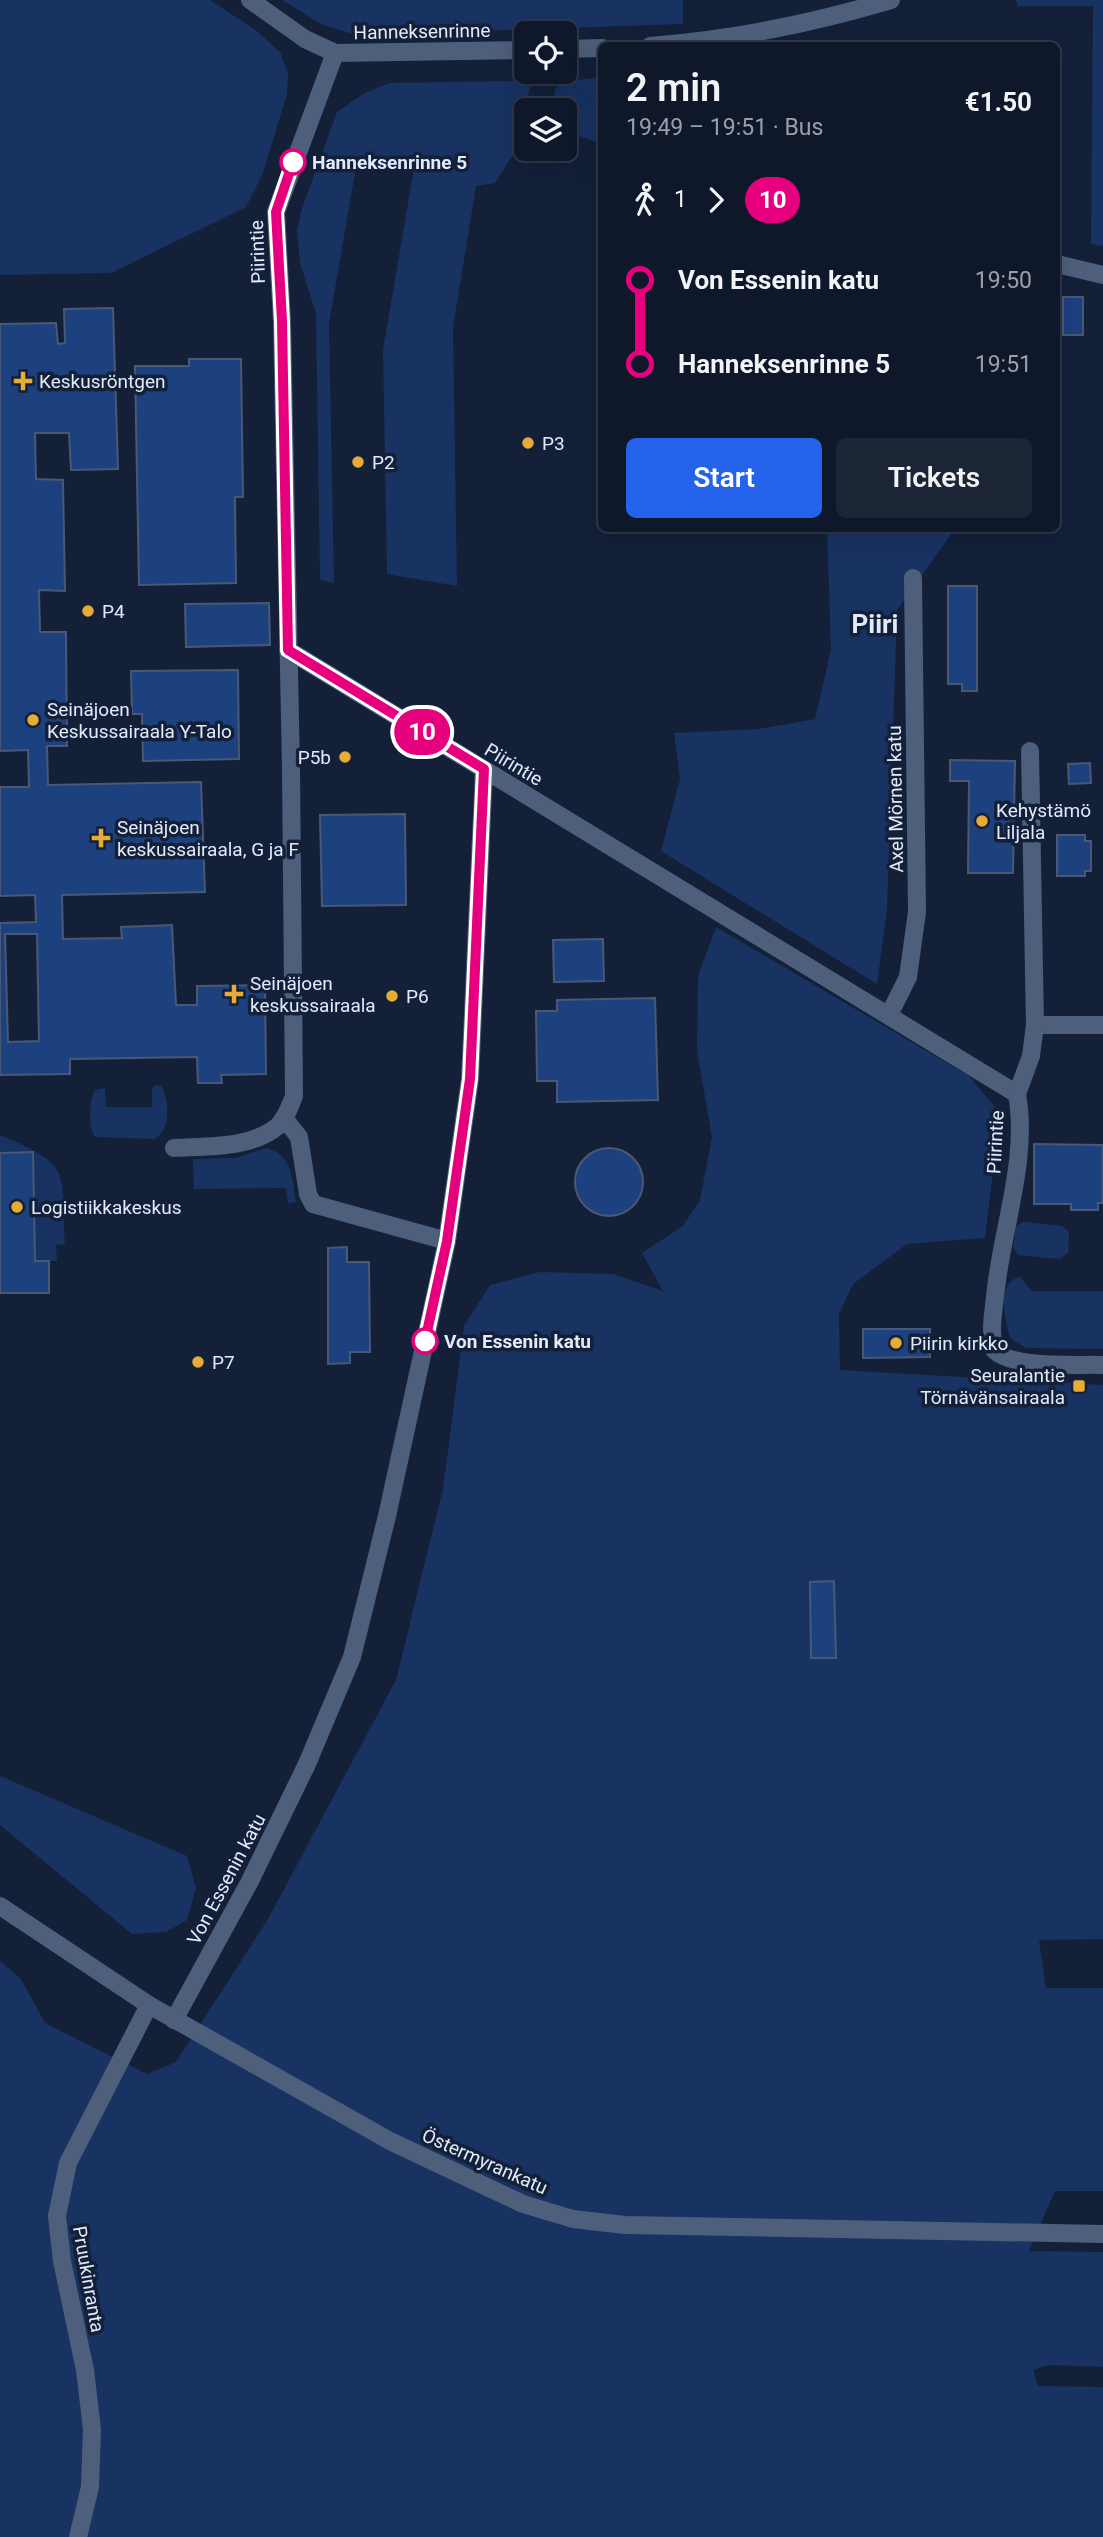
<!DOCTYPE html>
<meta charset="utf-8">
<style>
body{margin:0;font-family:Roboto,sans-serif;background:#1c2536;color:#f1f3f6;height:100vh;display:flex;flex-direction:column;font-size:26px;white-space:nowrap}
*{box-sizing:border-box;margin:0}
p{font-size:23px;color:#9ba0a8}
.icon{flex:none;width:38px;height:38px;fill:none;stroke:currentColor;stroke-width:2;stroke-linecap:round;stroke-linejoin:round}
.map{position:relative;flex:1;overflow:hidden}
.side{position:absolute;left:598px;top:42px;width:462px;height:490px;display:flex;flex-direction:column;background:#0e182a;border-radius:10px;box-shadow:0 7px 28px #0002,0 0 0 2px #2e3747}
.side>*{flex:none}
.badge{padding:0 14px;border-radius:23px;font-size:24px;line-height:46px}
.fabs{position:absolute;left:514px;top:21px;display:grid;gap:14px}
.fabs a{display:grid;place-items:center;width:63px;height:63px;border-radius:10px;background:#0e182a;box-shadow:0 7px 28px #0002,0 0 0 2px #2e3747;font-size:35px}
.map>.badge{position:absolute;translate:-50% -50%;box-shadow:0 0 0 4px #fff}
.legs{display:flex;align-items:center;gap:10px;height:77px;padding:0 28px;font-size:23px}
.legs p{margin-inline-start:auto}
.overview{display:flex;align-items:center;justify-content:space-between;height:119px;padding:0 28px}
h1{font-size:38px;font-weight:600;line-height:52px}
.button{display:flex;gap:14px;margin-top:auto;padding:14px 28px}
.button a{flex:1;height:80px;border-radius:10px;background:#2563eb;color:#fff;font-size:28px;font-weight:600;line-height:80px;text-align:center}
.button a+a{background:#1c2536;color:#f1f3f6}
ul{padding:0 28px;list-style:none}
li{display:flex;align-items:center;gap:24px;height:84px;font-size:26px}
li i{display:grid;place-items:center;width:10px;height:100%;margin:0 9px;background:currentColor}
li i::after{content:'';width:18px;height:18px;margin:-9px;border:5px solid;border-radius:50%;background:#0e182a}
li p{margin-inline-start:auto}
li:first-child i{background:linear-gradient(#0000 50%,currentColor 0)}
li:last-child i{background:linear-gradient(currentColor 50%,#0000 0)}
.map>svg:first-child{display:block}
</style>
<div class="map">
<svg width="1103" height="2537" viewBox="0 0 1103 2537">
<rect width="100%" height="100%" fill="#132038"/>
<!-- green -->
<g fill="#183262">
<path d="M0 0H210L257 31 280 52 288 73 287 94 263 173 246 207 111 273 0 275Z"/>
<path d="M282 0H683V24L356 35 321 24Z"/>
<path d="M1016 0H1103V246L1091 244 1093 6H1018Z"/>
<path d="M602 77V144L565 131V110H553L555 90 561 82Z"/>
<path d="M515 81 530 87 516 150 495 183 476 186 453 327 457 586 387 574 383 350 414 168 358 156 329 323 334 583 320 580 316 314 300 263 297 231 301 211 337 112 363 94 389 83Z"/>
<path d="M827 529H955L897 610 887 910 877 984 661 851 680 779 674 733 759 729 815 719 831 650Z"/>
<path d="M716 927 969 1076 1000 1113 985 1238 907 1244 853 1284 839 1314 840 1370 1103 1385V1939L1039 1940 1046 1988H1103V2191H1055L1029 2251 1103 2252V2367L1048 2365 1033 2370 1038 2386 1103 2387V2537H0V1961L21 1979 45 2023 147 2074 176 2062 268 1919 396 1680 443 1489 464 1326 490 1285 540 1272 613 1274 663 1291 642 1253 683 1226 700 1200 712 1137 697 1051 698 976Z"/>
<path d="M156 1085 161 1086C170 1101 171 1129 155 1139L95 1137C88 1125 89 1102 95 1090L105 1088 106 1107H152V1088Z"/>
<path d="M0 1135C74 1166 61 1170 65 1244L56 1245 57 1261H35L33 1153H0Z"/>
<path d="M266 1148C293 1155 292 1178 296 1202L288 1203 286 1188 194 1189 193 1159 236 1158Z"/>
<path d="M1024 1222 1062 1226 1069 1232 1068 1253 1059 1259 1018 1255 1013 1247 1016 1226Z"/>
<path d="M1020 1277 1032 1291H1103V1349L1026 1348 1011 1339C1005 1323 995 1281 1020 1277Z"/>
<path d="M0 1776 187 1856 196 1888 187 1920 166 1932 132 1934 0 1825Z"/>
</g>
<!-- building -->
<g fill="#1d407f" stroke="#495975" stroke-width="2" fill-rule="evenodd">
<rect x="1063" y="297" width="20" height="38"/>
<path d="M113 308 118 469 71 470 69 433H35L36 479 63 480 65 591 39 590 40 632H66L67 746H47L48 785 201 782 205 892 62 895 63 939 122 938 121 927 172 925 176 1005H197V986L265 985 266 1074 221 1075 222 1083H198L197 1057 70 1059V1074L0 1075V923L36 922 35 895 0 896V787H29L28 750 0 751V324L56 323 58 344 65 343 64 309ZM5 934H37L39 1041 8 1042Z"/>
<path d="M189 359H241L243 497H235L236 583 139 585 135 366H189Z"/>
<path d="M948 586H977V691H962V684H948Z"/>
<path d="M269 603 270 645 186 647 185 604Z"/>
<path d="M238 670 239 759 143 761 142 714H132L131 671Z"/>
<path d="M950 760 1015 761 1013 873H968L969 781H950Z"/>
<path d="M1090 763 1091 783 1069 784 1068 764Z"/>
<path d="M405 814 406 905 322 906 320 815Z"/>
<path d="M1057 835H1085V841H1091V871H1085V876H1057Z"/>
<path d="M603 939 604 981 554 982 553 940Z"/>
<path d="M655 998 658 1100 557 1102V1081H537L536 1011H557V1000Z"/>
<path d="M1034 1144 1103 1145V1203H1098V1210H1071V1204H1034Z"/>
<circle cx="609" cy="1182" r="34"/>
<path d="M33 1152 35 1261H49V1293H0V1153Z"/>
<path d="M347 1247V1262H369L370 1352H350V1363L328 1364V1248Z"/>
<path d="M863 1329H930V1357L863 1358Z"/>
<path d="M834 1581 836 1658H811L810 1582Z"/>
</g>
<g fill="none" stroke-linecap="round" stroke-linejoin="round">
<!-- minor -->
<g stroke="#4e5f7c" stroke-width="18">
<path d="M250 0 305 39 335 53 527 50"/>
<path d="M650 46C735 39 809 24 891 0"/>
<path d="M565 49 602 48"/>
<path d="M1057 264 1103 275"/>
<path d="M288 650 1017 1094C1029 1160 1001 1231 995 1297 993 1314 990 1332 994 1350 1013 1369 1075 1364 1103 1365"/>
<path d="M889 1015 908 977 917 912 913 578"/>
<path d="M1035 1025H1103"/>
<path d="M1017 1094 1031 1056 1035 1025 1030 751"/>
<path d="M284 1118 299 1137 308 1194 313 1204 447 1241"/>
<path d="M174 1148C208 1146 250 1149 278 1126 286 1118 290 1106 294 1096L291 769 282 322 276 212 335 53"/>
<path d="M174 2020 250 1881 307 1764 352 1657 387 1516 447 1241 470 1079 484 770"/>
<path d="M78 2537 90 2487 92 2429 85 2370 62 2261 57 2216 68 2163 149 2005"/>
</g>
<!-- tertiary -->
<path stroke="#4e5f7c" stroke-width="18" d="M0 1906 149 2005 390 2141 523 2204 573 2219 625 2225 1103 2234"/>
</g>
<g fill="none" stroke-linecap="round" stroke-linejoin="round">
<defs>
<path id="line-1" d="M293 162 276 212 282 321 288 650 484 769 470 1079 447 1241 425 1341"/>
</defs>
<!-- line-1 casing -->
<use href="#line-1" stroke="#fff" stroke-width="16"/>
<!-- line-1 -->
<use href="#line-1" stroke="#e6007e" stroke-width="10"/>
</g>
<!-- markers -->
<g fill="#fff" stroke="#e6007e" stroke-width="3.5">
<circle cx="293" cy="162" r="12"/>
<circle cx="425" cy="1341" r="12"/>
</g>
<g fill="#e6ac36" stroke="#132038" stroke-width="2.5">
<path d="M19.5 370.5h7v7h7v7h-7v7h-7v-7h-7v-7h7z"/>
<circle cx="528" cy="443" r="7"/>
<circle cx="358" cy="462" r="7"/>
<circle cx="88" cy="611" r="7"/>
<circle cx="33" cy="720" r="7"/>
<circle cx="345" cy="757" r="7"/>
<circle cx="982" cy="821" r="7"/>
<path d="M97.5 827.5h7v7h7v7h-7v7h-7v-7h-7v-7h7z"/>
<path d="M230.5 983.5h7v7h7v7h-7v7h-7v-7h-7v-7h7z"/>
<circle cx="392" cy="996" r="7"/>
<circle cx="17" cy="1207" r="7"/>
<circle cx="896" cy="1343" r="7"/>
<circle cx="198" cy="1362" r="7"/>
<rect x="1072" y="1379" width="14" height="14" rx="3.5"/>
</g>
<g text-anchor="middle" stroke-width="7" stroke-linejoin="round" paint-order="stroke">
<!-- street labels -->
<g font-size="19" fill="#e1eafb" stroke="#132038">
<text transform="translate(422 31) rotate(-1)" y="7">Hanneksenrinne</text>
<text transform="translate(257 252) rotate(-92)" y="7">Piirintie</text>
<text transform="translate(514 764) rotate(31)" y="7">Piirintie</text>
<text transform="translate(895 799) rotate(-91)" y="7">Axel Mörnen katu</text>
<text transform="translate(995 1142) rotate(-87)" y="7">Piirintie</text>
<text transform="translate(226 1879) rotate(-62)" y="7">Von Essenin katu</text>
<text transform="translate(485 2161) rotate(24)" y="7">Östermyrankatu</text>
<text transform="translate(89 2279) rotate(80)" y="7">Pruukinranta</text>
</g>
<!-- stop labels -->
<g font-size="19" font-weight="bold" fill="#e1eafb" stroke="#132038" text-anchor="start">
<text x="312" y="169">Hanneksenrinne 5</text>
<text x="444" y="1348">Von Essenin katu</text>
</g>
<!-- poi labels -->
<g font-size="19" fill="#e1eafb" stroke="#132038" text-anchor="start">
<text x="39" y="388">Keskusröntgen</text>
<text x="542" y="450">P3</text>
<text x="372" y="469">P2</text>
<text x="102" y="618">P4</text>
<text x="47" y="716">Seinäjoen<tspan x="47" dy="22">Keskussairaala Y-Talo</tspan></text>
<text x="331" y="764" text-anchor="end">P5b</text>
<text x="996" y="817">Kehystämö<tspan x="996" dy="22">Liljala</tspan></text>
<text x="117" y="834">Seinäjoen<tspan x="117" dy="22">keskussairaala, G ja F</tspan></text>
<text x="250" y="990">Seinäjoen<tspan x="250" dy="22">keskussairaala</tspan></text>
<text x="406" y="1003">P6</text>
<text x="31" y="1214">Logistiikkakeskus</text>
<text x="910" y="1350">Piirin kirkko</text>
<text x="212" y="1369">P7</text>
<text x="1065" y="1382" text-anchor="end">Seuralantie<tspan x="1065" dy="22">Törnävänsairaala</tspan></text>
</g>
<!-- district labels -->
<g font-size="26" font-weight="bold" fill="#e1eafb" stroke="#132038">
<text x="875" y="633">Piiri</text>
</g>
</g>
</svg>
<div class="fabs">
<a><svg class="icon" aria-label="locate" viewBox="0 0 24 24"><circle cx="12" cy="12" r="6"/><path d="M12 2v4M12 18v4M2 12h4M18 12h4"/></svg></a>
<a><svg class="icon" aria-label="layers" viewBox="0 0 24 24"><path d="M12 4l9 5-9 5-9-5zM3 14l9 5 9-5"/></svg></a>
</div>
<b class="badge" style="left:422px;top:732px;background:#e6007e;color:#fff">10</b>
<section class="side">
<div class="overview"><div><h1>2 min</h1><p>19:49 – 19:51 · Bus</p></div><b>€1.50</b></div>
<div class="legs"><svg class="icon" aria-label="walk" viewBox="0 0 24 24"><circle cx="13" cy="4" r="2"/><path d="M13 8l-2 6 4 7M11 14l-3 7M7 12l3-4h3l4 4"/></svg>1<svg class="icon" aria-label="forward" viewBox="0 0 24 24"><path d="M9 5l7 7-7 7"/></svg><b class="badge" style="background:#e6007e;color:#fff">10</b></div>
<ul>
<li><i style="color:#e6007e"></i><b>Von Essenin katu</b><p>19:50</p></li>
<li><i style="color:#e6007e"></i><b>Hanneksenrinne 5</b><p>19:51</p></li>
</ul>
<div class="button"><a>Start</a><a>Tickets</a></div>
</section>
</div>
